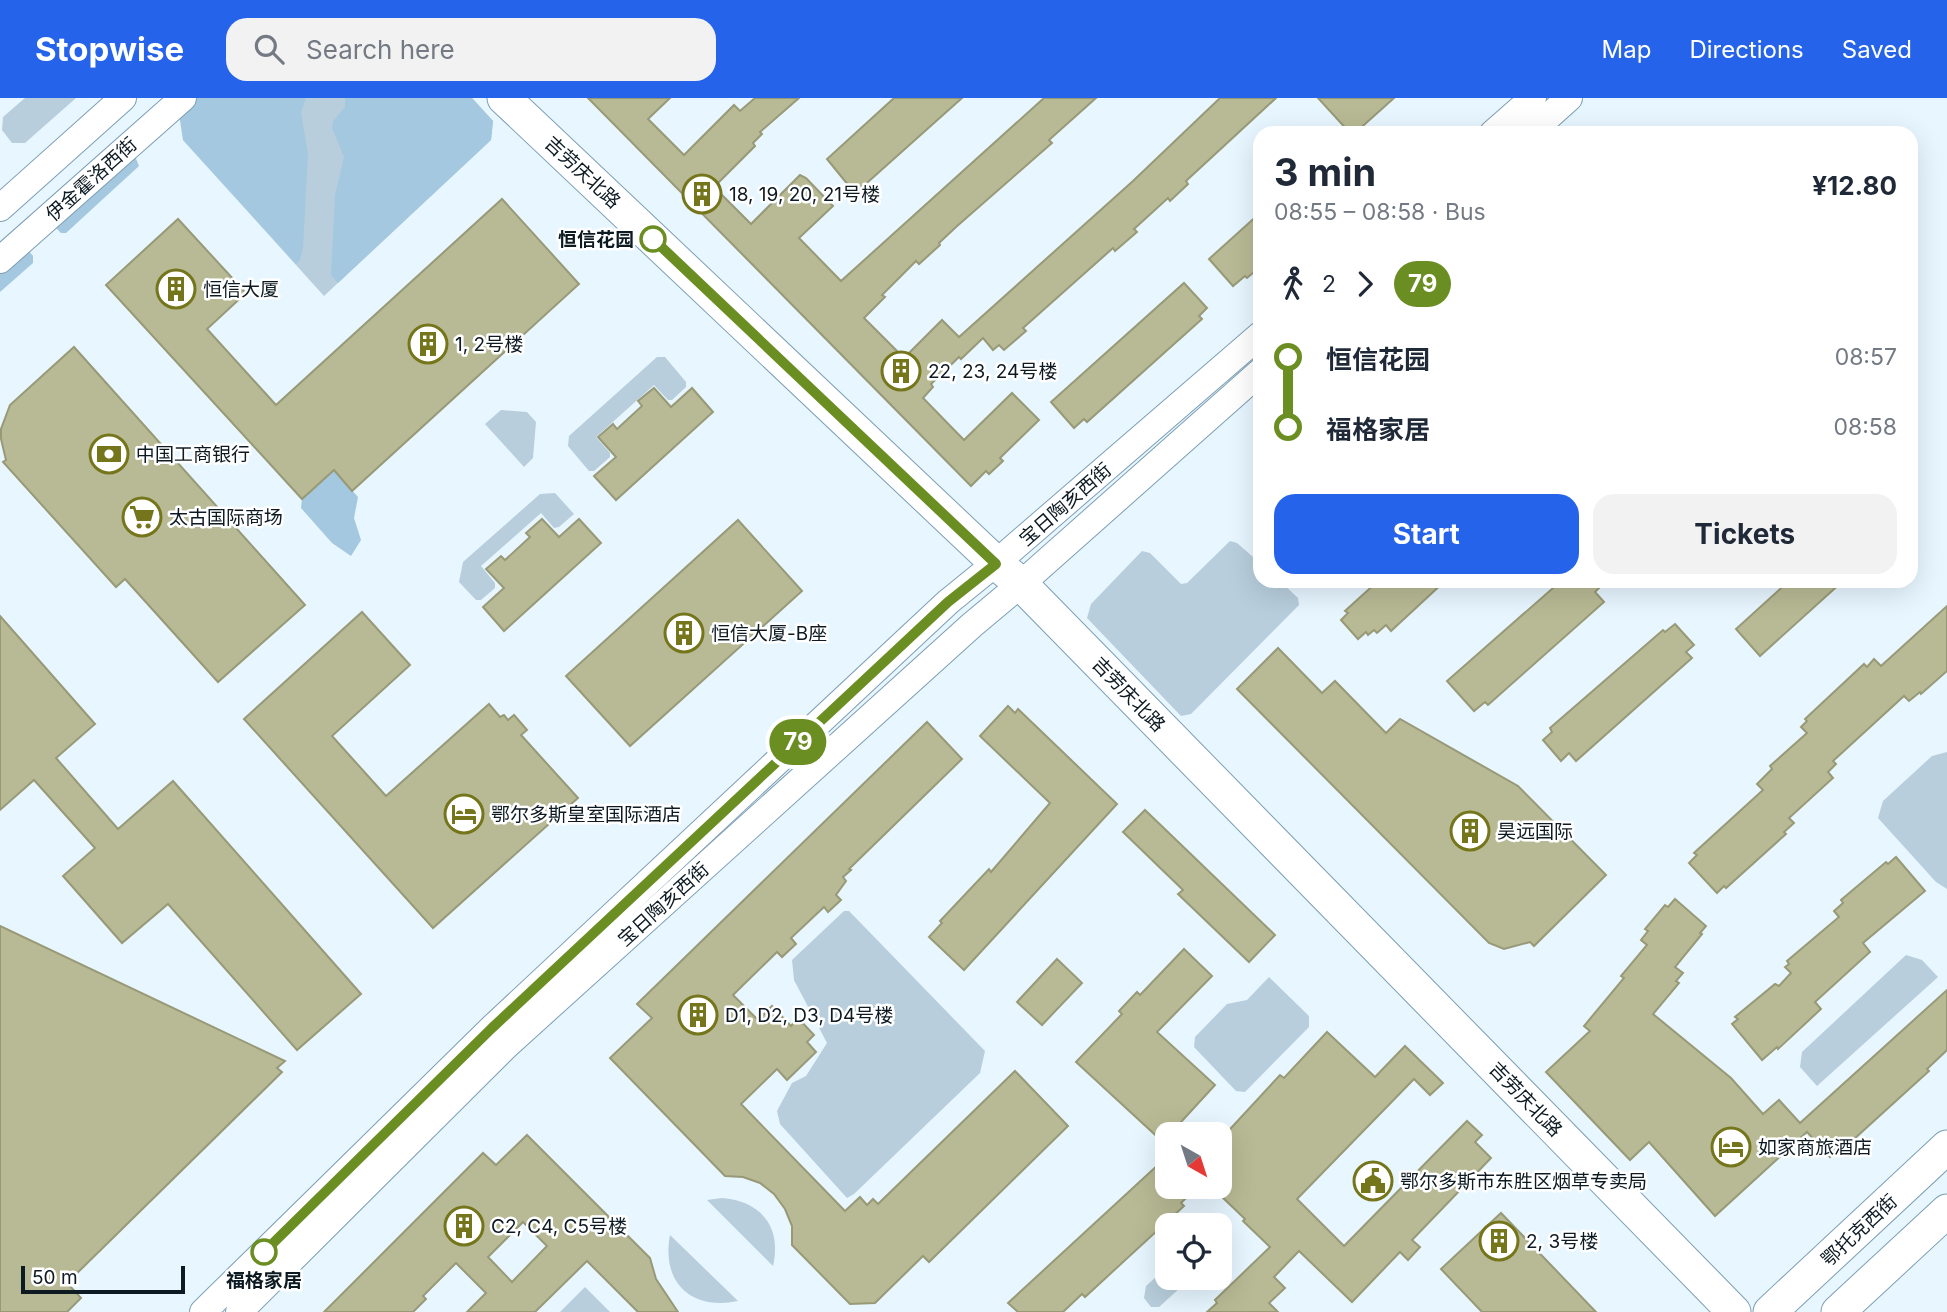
<!DOCTYPE html>
<meta charset="utf-8">
<style>
body{margin:0;font-family:Inter,"Noto Sans SC",sans-serif;background:#f2f2f3;color:#1f2937;height:100vh;display:flex;flex-direction:column;font-size:26px;white-space:nowrap}
*{box-sizing:border-box;margin:0}
p{font-size:23px;color:#747a83}
.icon{flex:none;width:38px;height:38px;fill:none;stroke:currentColor;stroke-width:2;stroke-linecap:round;stroke-linejoin:round}
.map{position:relative;flex:1;overflow:hidden}
.panel{position:absolute;left:1253px;top:28px;width:665px;height:462px;display:flex;flex-direction:column;background:#fff;border-radius:21px;box-shadow:0 7px 28px #0002}
.panel>*{flex:none}
.badge{padding:0 14px;border-radius:23px;font-size:24px;line-height:46px}
.needle{width:46px;rotate:141deg}
.tools{position:absolute;left:1155px;top:1024px;display:grid;gap:14px}
.tools a{display:grid;place-items:center;width:77px;height:77px;border-radius:14px;background:#fff;box-shadow:0 7px 28px #0002;font-size:35px}
.scale{position:absolute;left:21px;bottom:18px;width:164px;box-sizing:border-box;padding-left:7px;border:4px solid #0d1a22;border-top:0;font-size:19px;line-height:24px;white-space:nowrap;color:#0d1a22;-webkit-text-stroke:5px #fff;paint-order:stroke}
.map>.badge{position:absolute;translate:-50% -50%;box-shadow:0 0 0 4px #fff}
.legs{display:flex;align-items:center;gap:10px;height:77px;padding:0 21px;font-size:23px}
.legs p{margin-inline-start:auto}
.overview{display:flex;align-items:center;justify-content:space-between;height:119px;padding:0 21px}
h1{font-size:38px;font-weight:700;line-height:52px}
.action{display:flex;gap:14px;margin-top:auto;padding:14px 21px}
.action a{flex:1;height:80px;border-radius:21px;background:#2563eb;color:#fff;font-size:28px;font-weight:700;line-height:80px;text-align:center}
.action a+a{background:#f2f2f3;color:#1f2937}
ul{padding:0 21px;list-style:none}
li{display:flex;align-items:center;gap:24px;height:70px;font-size:26px}
li i{display:grid;place-items:center;width:10px;height:100%;margin:0 9px;background:currentColor}
li i::after{content:'';width:18px;height:18px;margin:-9px;border:5px solid;border-radius:50%;background:#fff}
li p{margin-inline-start:auto}
li:first-child i{background:linear-gradient(#0000 50%,currentColor 0)}
li:last-child i{background:linear-gradient(currentColor 50%,#0000 0)}
header{display:flex;align-items:center;gap:42px;box-sizing:border-box;height:98px;padding:0 35px;background:#2563eb;color:#fff}
header strong{font-size:33px}
nav{display:flex;gap:38px;margin-inline-start:auto;font-size:24px}
.search{width:490px;height:63px;background:#f2f2f3;display:flex;align-items:center;gap:18px;box-sizing:border-box;padding:0 24px;border-radius:21px;color:#747a83;font-size:26px}
.map>svg:first-child{display:block}
</style>
<header>
<strong>Stopwise</strong>
<div class="search"><svg class="icon" aria-label="search" viewBox="0 0 24 24"><circle cx="10" cy="10" r="6"/><path d="M15 15l6 6"/></svg>Search here</div>
<nav><a>Map</a><a>Directions</a><a>Saved</a></nav>
</header>
<div class="map">
<svg width="1947" height="1214" viewBox="0 0 1947 1214">
<rect width="100%" height="100%" fill="#e7f6ff"/>
<!-- green -->
<g fill="#b8cedc">
<path d="M25 0H76L25 45H12L2 32 3 19Z"/>
<path d="M197 0H472L493 23 491 42 324 198 183 42Z"/>
<path d="M657 259H665L686 284V289L672 302H668L654 287 596 339 610 355V359L594 373H589L568 348 569 338Z"/>
<path d="M501 312 527 314 536 324 533 360 524 369 485 326Z"/>
<path d="M555 395 574 416 559 429 554 430 541 415 481 468 495 485V490L481 502H476L459 484 463 464 540 396Z"/>
<path d="M1230 443 1237 445 1260 465V483H1280L1298 500 1299 507 1191 616 1181 618 1087 520 1091 506 1142 453 1150 455 1181 486 1187 485Z"/>
<path d="M1947 654V791L1936 784 1878 720 1883 703 1932 658Z"/>
<path d="M844 813H849L985 953 980 975 854 1096 847 1100 780 1026 777 1013 792 985 806 978 827 945 794 882 792 862Z"/>
<path d="M1906 857 1922 862 1938 879 1817 988 1800 969 1802 954Z"/>
<path d="M1269 879 1309 918V929L1245 994 1236 993 1194 949 1195 939 1227 906 1247 902Z"/>
<path d="M722 1100C761 1103 782 1129 773 1168L707 1102Z"/>
<path d="M670 1137 738 1203C691 1213 661 1184 670 1137Z"/>
<path d="M1167 1169V1180H1191L1159 1209H1151L1144 1200 1146 1188Z"/>
<path d="M585 1189 610 1214H560Z"/>
</g>
<!-- forest -->
<g fill="#a4c8df">
<path d="M197 0H306L301 14 308 56 303 150 300 162 296 166 183 42 179 16Z"/>
<path d="M345 0H472L493 23 491 42 338 185 331 177 335 97 344 59 332 30 333 23 345 9Z"/>
<path d="M135 58 139 68 66 135H61L56 130 57 122Z"/>
<path d="M28 152 33 158V165L0 194V171Z"/>
<path d="M334 372 358 399 354 420 361 442 351 458 332 445 301 410 302 401Z"/>
</g>
<!-- building -->
<g fill="#b8ba95" stroke="#989976" stroke-width="2" fill-rule="evenodd">
<path d="M588 0H670L648 21 684 57 734 7 740 13 755 0H799L760 34 762 36 753 45 755 48 714 89 751 126 800 77 806 80 833 108 799 140 841 183 1044 0H1096L1049 42 1052 45 956 129 939 145 940 147 919 166 916 163 882 197 885 199 864 220 904 260 942 222 959 239 1133 83 1220 0H1276L1186 83 1188 86 1170 103 1168 100 1134 131 1137 134 1115 153 1113 150 1023 230 1026 233 1004 252 999 247 993 252 983 240 961 261 959 259 931 286 933 289 923 300 964 342 1012 295 1039 322 1000 360 1003 363 989 376 986 373 971 388Z"/>
<path d="M894 0H962L859 92 856 90 853 93 827 61Z"/>
<path d="M1318 0H1394L1355 35H1350Z"/>
<path d="M502 101 579 186 352 393 334 372 302 401 106 187 178 121 246 195 207 231 276 307Z"/>
<path d="M1260 115V169L1247 180 1245 178 1233 188 1209 161Z"/>
<path d="M1184 185 1207 210 1199 218 1202 221 1087 324 1084 321 1074 330 1051 304Z"/>
<path d="M74 249 305 507 218 584 125 481 116 489 3 364 6 362 1 341V331L10 307Z"/>
<path d="M654 290 671 309 692 290 713 314 616 402 594 378 616 359 598 339 613 326 617 331 642 308 638 303Z"/>
<path d="M542 421 559 439 579 421 601 445 504 533 483 509 504 490 486 471 501 458 505 462 530 439 526 435Z"/>
<path d="M738 422 802 493 630 648 566 578Z"/>
<path d="M1378 483H1445L1391 533 1386 527 1377 535 1374 532 1368 537 1366 534 1358 541 1341 522 1348 515 1345 513Z"/>
<path d="M1561 483H1606L1595 494 1604 504 1488 607 1485 604 1474 613 1447 583Z"/>
<path d="M1789 483H1843L1760 558 1736 531Z"/>
<path d="M1947 508V573L1921 596 1920 594 1909 603 1904 598 1833 663 1836 666 1828 674 1833 680 1789 720 1794 725 1784 734 1786 736 1726 790 1724 788 1717 795 1689 765 1697 757 1694 755 1763 692 1757 686 1772 671 1770 668 1807 635 1801 629 1807 623 1805 621 1864 566 1867 569 1874 561 1881 568Z"/>
<path d="M362 514 410 567 332 638 386 698 489 606 500 619 504 617 508 622 514 617 527 632 521 637 578 700 433 830 244 621Z"/>
<path d="M0 518 95 626 56 660 118 731 173 683 361 896 297 952 168 806 122 845 63 778 95 750 34 682 0 712Z"/>
<path d="M1675 526 1694 547 1686 554 1692 560 1576 663 1569 655 1561 663 1543 642 1552 634 1550 630 1663 532 1665 534Z"/>
<path d="M1278 550 1322 595 1335 583 1386 635 1400 621 1518 688 1606 777 1534 848 1530 844 1504 851 1489 845 1237 591Z"/>
<path d="M1008 608 1015 615 1018 611 1117 706 964 872 929 839 942 825 940 823 989 771 991 774 1050 705 980 638Z"/>
<path d="M927 624 962 661 849 771 851 772 843 779 846 783 836 797 841 802 828 814 824 809 791 840 796 846 782 859 777 854 733 897 758 922 772 908 791 928 798 920 814 937 807 944 816 954 787 982 777 971 741 1006 845 1113 860 1099 867 1107 873 1101 878 1106 1015 973 1068 1028 929 1164 923 1158 875 1205 850 1206 792 1147V1128L785 1111 774 1096 760 1085 743 1079 725 1078 610 960 652 920 637 906Z"/>
<path d="M1145 712 1275 837 1249 864 1178 796 1183 792 1123 734Z"/>
<path d="M1896 759 1925 793 1863 845 1870 854 1815 904 1821 911 1778 951 1777 949 1762 962 1732 926 1738 921 1735 919 1775 886 1779 888 1791 875 1785 869 1789 866 1787 863 1839 819 1834 813 1843 805 1841 802 1886 764 1888 766Z"/>
<path d="M1675 801 1706 828 1700 835 1702 836 1675 869 1683 875 1676 883 1679 885 1653 916 1731 980 1763 1016 1779 1002 1800 1025 1947 892V952L1927 971 1929 973 1843 1051 1841 1049 1830 1059 1807 1034 1715 1118 1649 1044 1630 1062 1546 974 1590 933 1584 928 1624 880 1621 878 1647 847 1641 842 1648 833 1645 831 1665 807 1668 809Z"/>
<path d="M0 828 285 963 277 970 282 974 67 1185 81 1200 67 1214H0Z"/>
<path d="M1184 851 1212 878 1157 934 1215 987 1170 1036H1167L1163 1044 1076 964 1122 916 1119 913 1137 894 1140 897Z"/>
<path d="M1057 861 1082 885 1042 927 1017 904Z"/>
<path d="M1327 934 1375 979 1405 948 1443 985 1430 997 1414 981 1297 1101 1344 1148 1467 1023 1482 1037 1475 1044 1491 1060 1412 1142 1420 1149 1408 1162 1400 1154 1352 1204 1299 1153 1274 1179 1285 1190 1269 1205 1278 1214H1207L1217 1205 1215 1202 1270 1149 1243 1123 1245 1121 1220 1097V1042L1280 977 1284 980Z"/>
<path d="M527 1037 650 1160 656 1181 678 1214H638L587 1163 535 1214H467L486 1195 456 1165 423 1198 426 1201 413 1214H324L483 1055 496 1067ZM523 1124 547 1148 512 1184 488 1159Z"/>
<path d="M1159 1066 1167 1075V1088H1198L1181 1105 1184 1108 1085 1199 1082 1196 1063 1214H1018L1008 1205Z"/>
<path d="M1501 1115 1596 1214H1482L1441 1171Z"/>
</g>
<g fill="none" stroke-linecap="round" stroke-linejoin="round">
<defs>
<g id="minor">
<path d="M1493 35 1533 0"/>
<path d="M1530 35 1569 0"/>
<path d="M0 110 123 0"/>
<path d="M0 162 183 0"/>
<path d="M203 1214 492 930 948 504 996 465 1260 237"/>
<path d="M239 1214 507 947 972 527 1021 486 1260 274"/>
</g>
<g id="major">
<path d="M504 0 996 465 1021 486 1734 1214"/>
<path d="M1770 1214 1947 1049"/>
<path d="M1838 1214 1947 1113"/>
</g>
</defs>
<!-- minor casing -->
<use href="#minor" stroke="#7d9fb4" stroke-width="28"/>
<!-- major casing -->
<use href="#major" stroke="#7d9fb4" stroke-width="35"/>
<!-- minor -->
<use href="#minor" stroke="#fff" stroke-width="26"/>
<!-- major -->
<use href="#major" stroke="#fff" stroke-width="33"/>
</g>
<g fill="none" stroke-linecap="round" stroke-linejoin="round">
<defs>
<path id="line-1" d="M264 1154 492 930 948 504 996 466 653 141"/>
</defs>
<!-- line-1 casing -->
<use href="#line-1" stroke="#fff" stroke-width="16"/>
<!-- line-1 -->
<use href="#line-1" stroke="#6b8e23" stroke-width="10"/>
</g>
<!-- icons -->
<defs>
<symbol id="building-ring" viewBox="-11 -11 22 22"><circle r="9.5" fill="#fff" stroke="#75761c" stroke-width="1.5"/><path d="M-4-6H4V6H1V3H-1V6H-4ZM-2.5-4.3h1.7v1.8h-1.7ZM.8-4.3h1.7v1.8H.8ZM-2.5-1h1.7V.8h-1.7ZM.8-1h1.7V.8H.8Z" fill="#75761c"/></symbol>
<symbol id="bank-ring" viewBox="-11 -11 22 22"><circle r="9.5" fill="#fff" stroke="#75761c" stroke-width="1.5"/><path d="M-6-4H6V4H-6ZM0-2.3a2.3 2.3 0 1 0 0 4.6a2.3 2.3 0 1 0 0-4.6Z" fill="#75761c"/></symbol>
<symbol id="supermarket-ring" viewBox="-11 -11 22 22"><circle r="9.5" fill="#fff" stroke="#75761c" stroke-width="1.5"/><path d="M-6-5.5h2.5l.6 2H6L4.5 2H-2.5L-4.4-4H-6ZM-1.5 3.2a1.3 1.3 0 1 0 .1 0ZM3 3.2a1.3 1.3 0 1 0 .1 0Z" fill="#75761c"/></symbol>
<symbol id="hotel-ring" viewBox="-11 -11 22 22"><circle r="9.5" fill="#fff" stroke="#75761c" stroke-width="1.5"/><path d="M-6-4.5h1.5V1H6V5H4.5V3h-9V5H-6ZM-4 0a1.8 1.8 0 1 1 3.6 0ZM.5 0V-2.5h3Q6-2.5 6 0Z" fill="#75761c"/></symbol>
<symbol id="civic-ring" viewBox="-11 -11 22 22"><circle r="9.5" fill="#fff" stroke="#75761c" stroke-width="1.5"/><path d="M-.6-6.5H3V-4.5H.6V-3L4-1V1h2V6H-6V1h2V-1L-.6-3ZM-1.2 2.5V6h2.4V2.5Z" fill="#75761c"/></symbol>
</defs>
<g fill-rule="evenodd">
<use href="#building-ring" x="680" y="74" width="44" height="44"/>
<use href="#building-ring" x="154" y="169" width="44" height="44"/>
<use href="#building-ring" x="406" y="224" width="44" height="44"/>
<use href="#building-ring" x="879" y="251" width="44" height="44"/>
<use href="#bank-ring" x="87" y="334" width="44" height="44"/>
<use href="#supermarket-ring" x="120" y="397" width="44" height="44"/>
<use href="#building-ring" x="662" y="513" width="44" height="44"/>
<use href="#hotel-ring" x="442" y="694" width="44" height="44"/>
<use href="#building-ring" x="1448" y="711" width="44" height="44"/>
<use href="#building-ring" x="676" y="895" width="44" height="44"/>
<use href="#hotel-ring" x="1709" y="1027" width="44" height="44"/>
<use href="#civic-ring" x="1351" y="1061" width="44" height="44"/>
<use href="#building-ring" x="442" y="1106" width="44" height="44"/>
<use href="#building-ring" x="1477" y="1121" width="44" height="44"/>
</g>
<!-- markers -->
<g fill="#fff" stroke="#6b8e23" stroke-width="3.5">
<circle cx="653" cy="141" r="12"/>
<circle cx="264" cy="1154" r="12"/>
</g>
<g text-anchor="middle" stroke-width="5" stroke-linejoin="round" paint-order="stroke">
<!-- street labels -->
<g font-size="19" fill="#0d1a22" stroke="#fff">
<text transform="translate(583 74) rotate(43)" y="7">吉劳庆北路</text>
<text transform="translate(91 81) rotate(-42)" y="7">伊金霍洛西街</text>
<text transform="translate(1065 406) rotate(-41)" y="7">宝日陶亥西街</text>
<text transform="translate(1129 596) rotate(46)" y="7">吉劳庆北路</text>
<text transform="translate(663 806) rotate(-42)" y="7">宝日陶亥西街</text>
<text transform="translate(1526 1001) rotate(46)" y="7">吉劳庆北路</text>
<text transform="translate(1859 1132) rotate(-43)" y="7">鄂托克西街</text>
</g>
<!-- poi labels -->
<g font-size="19" fill="#0d1a22" stroke="#fff" text-anchor="start">
<text x="729" y="103">18, 19, 20, 21号楼</text>
<text x="203" y="198">恒信大厦</text>
<text x="455" y="253">1, 2号楼</text>
<text x="928" y="280">22, 23, 24号楼</text>
<text x="136" y="363">中国工商银行</text>
<text x="169" y="426">太古国际商场</text>
<text x="711" y="542">恒信大厦-B座</text>
<text x="491" y="723">鄂尔多斯皇室国际酒店</text>
<text x="1497" y="740">昊远国际</text>
<text x="725" y="924">D1, D2, D3, D4号楼</text>
<text x="1758" y="1056">如家商旅酒店</text>
<text x="1400" y="1090">鄂尔多斯市东胜区烟草专卖局</text>
<text x="491" y="1135">C2, C4, C5号楼</text>
<text x="1526" y="1150">2, 3号楼</text>
</g>
<!-- stop labels -->
<g font-size="19" font-weight="bold" fill="#0d1a22" stroke="#fff" text-anchor="end">
<text x="634" y="148">恒信花园</text>
<text x="264" y="1189" text-anchor="middle">福格家居</text>
</g>
</g>
</svg>
<div class="tools">
<a><svg class="needle" viewBox="-14 -14 28 28"><path d="M0-13l5 13h-10z" fill="#e53935"/><path d="M0 13l5-13h-10z" fill="#747a83"/></svg></a>
<a><svg class="icon" aria-label="locate" viewBox="0 0 24 24"><circle cx="12" cy="12" r="6"/><path d="M12 2v4M12 18v4M2 12h4M18 12h4"/></svg></a>
</div>
<div class="scale">50 m</div>
<b class="badge" style="left:798px;top:644px;background:#6b8e23;color:#fff">79</b>
<section class="panel">
<div class="overview"><div><h1>3 min</h1><p>08:55 – 08:58 · Bus</p></div><b>¥12.80</b></div>
<div class="legs"><svg class="icon" aria-label="walk" viewBox="0 0 24 24"><circle cx="13" cy="4" r="2"/><path d="M13 8l-2 6 4 7M11 14l-3 7M7 12l3-4h3l4 4"/></svg>2<svg class="icon" aria-label="forward" viewBox="0 0 24 24"><path d="M9 5l7 7-7 7"/></svg><b class="badge" style="background:#6b8e23;color:#fff">79</b></div>
<ul>
<li><i style="color:#6b8e23"></i><b>恒信花园</b><p>08:57</p></li>
<li><i style="color:#6b8e23"></i><b>福格家居</b><p>08:58</p></li>
</ul>
<div class="action"><a>Start</a><a>Tickets</a></div>
</section>
</div>
